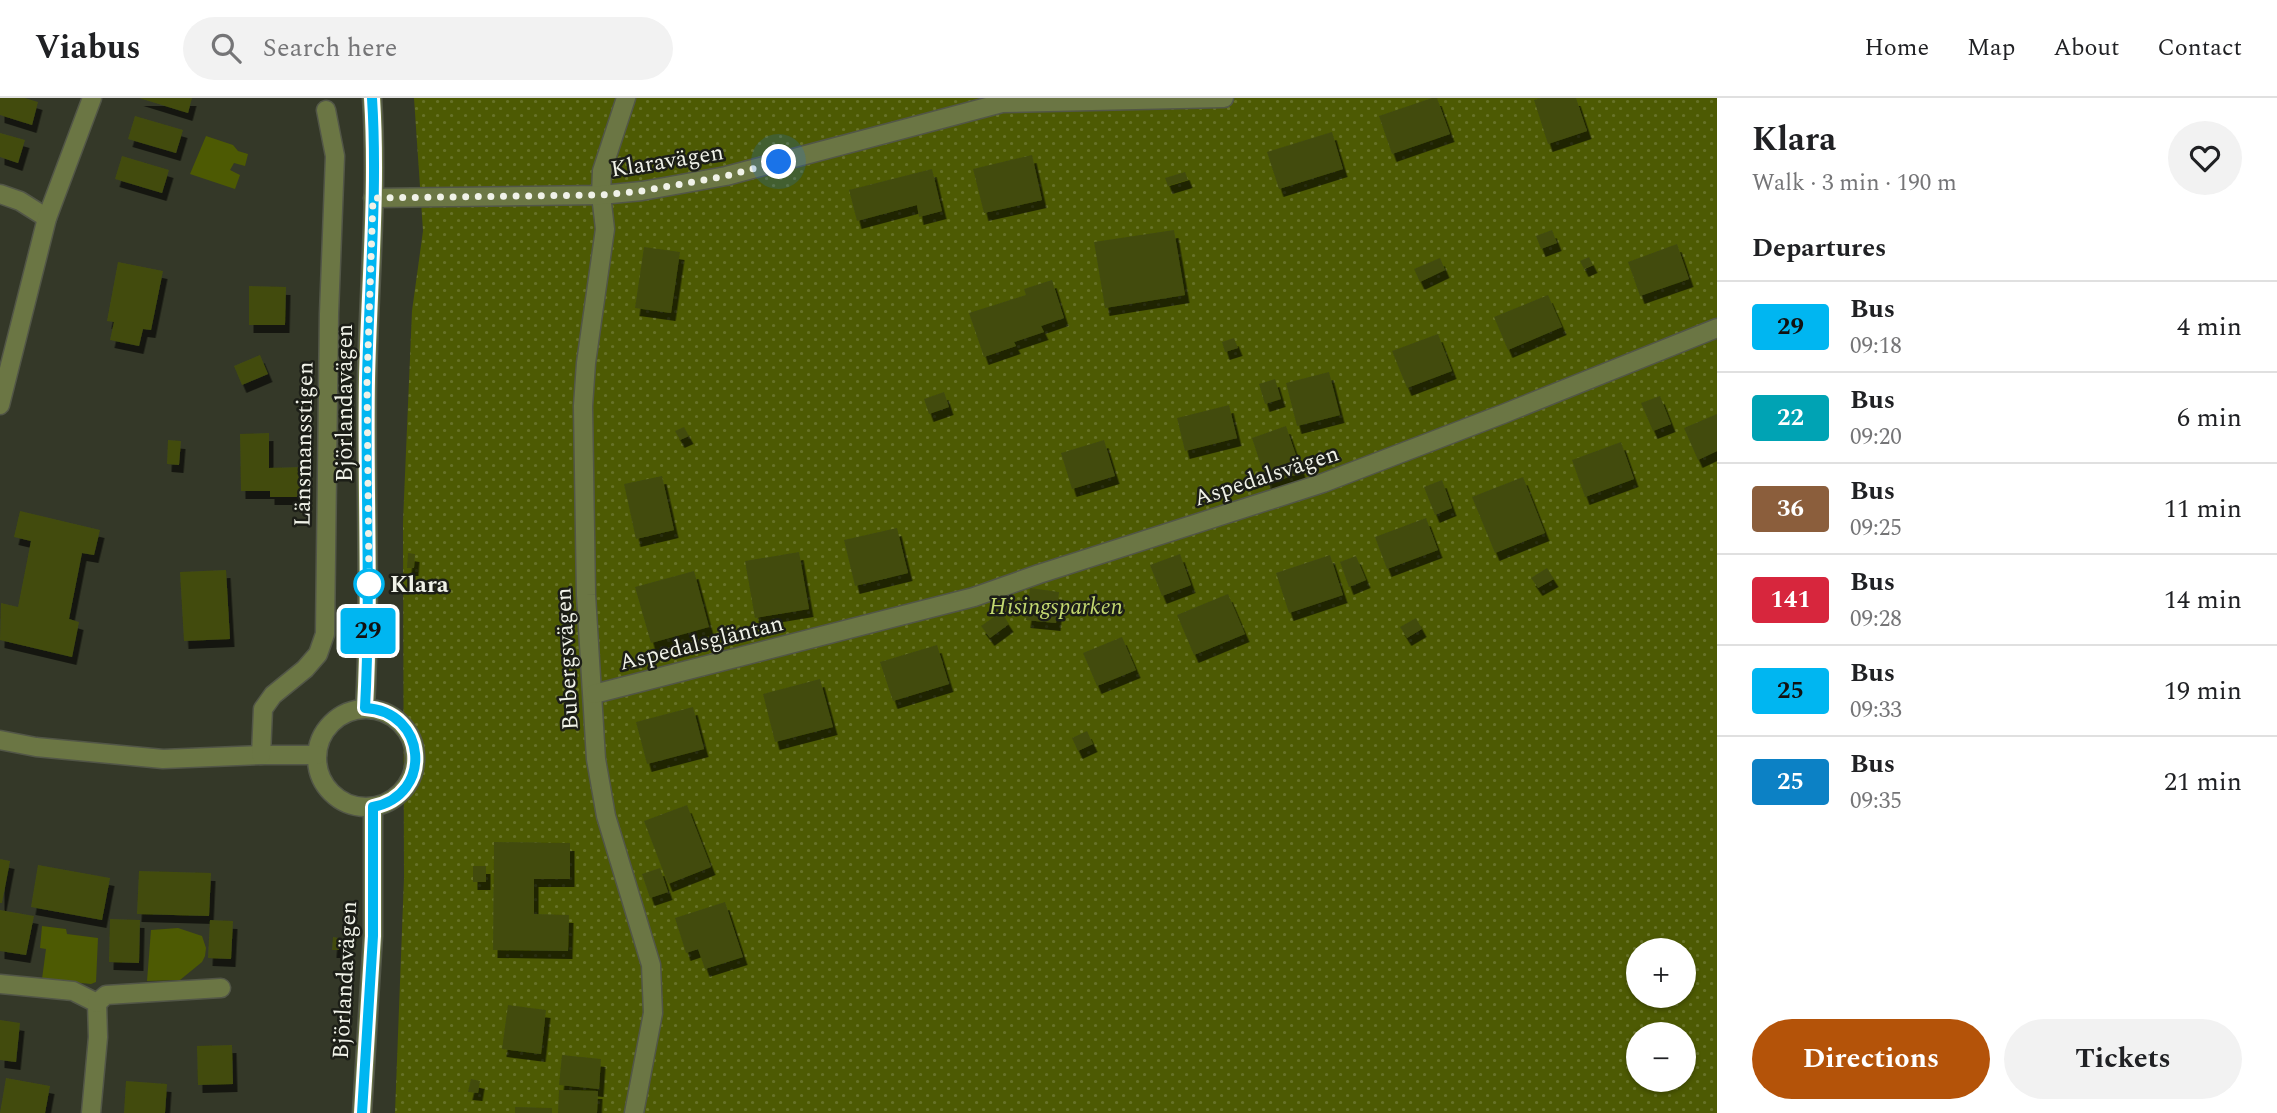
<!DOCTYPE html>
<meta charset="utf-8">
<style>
body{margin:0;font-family:Spectral,serif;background:#f2f2f2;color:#202124;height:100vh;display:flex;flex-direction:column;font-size:26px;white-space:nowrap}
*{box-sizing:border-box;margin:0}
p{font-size:23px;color:#757577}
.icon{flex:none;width:38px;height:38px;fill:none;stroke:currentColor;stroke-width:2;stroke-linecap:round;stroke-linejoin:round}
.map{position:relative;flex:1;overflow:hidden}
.side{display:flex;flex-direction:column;background:#fff;width:560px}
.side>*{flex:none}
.badge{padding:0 14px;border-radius:5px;font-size:24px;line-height:46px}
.controls{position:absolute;left:1626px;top:840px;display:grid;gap:14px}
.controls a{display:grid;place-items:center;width:70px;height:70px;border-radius:50%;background:#fff;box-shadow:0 2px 5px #0004;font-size:35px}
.you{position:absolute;width:35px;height:35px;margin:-18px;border:5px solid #fff;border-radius:50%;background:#1a73e8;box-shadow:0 0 0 10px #1a73e833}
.map>.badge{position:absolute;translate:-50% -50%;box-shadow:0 0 0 4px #fff}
h2{padding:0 35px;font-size:26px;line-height:63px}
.round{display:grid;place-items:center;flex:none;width:74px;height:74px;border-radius:37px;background:#f2f2f2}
.headline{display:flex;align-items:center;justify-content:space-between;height:119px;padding:0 35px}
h1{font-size:33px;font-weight:700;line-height:52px}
.cta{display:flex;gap:14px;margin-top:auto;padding:14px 35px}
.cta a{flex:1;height:80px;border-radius:42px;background:#b45309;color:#fff;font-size:28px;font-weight:700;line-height:80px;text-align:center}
.cta a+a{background:#f2f2f2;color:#202124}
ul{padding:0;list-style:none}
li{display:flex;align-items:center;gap:21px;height:91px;padding:0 35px;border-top:2px solid #e0e0e0}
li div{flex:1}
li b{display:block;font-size:26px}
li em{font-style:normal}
li .badge{min-width:77px;font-weight:700;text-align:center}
header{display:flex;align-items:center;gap:42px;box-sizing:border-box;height:98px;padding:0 35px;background:#fff;border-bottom:2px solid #e0e0e0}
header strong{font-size:33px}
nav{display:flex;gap:38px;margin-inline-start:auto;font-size:24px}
.search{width:490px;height:63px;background:#f2f2f2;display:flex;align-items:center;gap:18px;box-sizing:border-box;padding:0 24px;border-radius:38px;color:#757577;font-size:26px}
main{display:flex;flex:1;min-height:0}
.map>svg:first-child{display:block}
</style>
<header>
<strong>Viabus</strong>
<div class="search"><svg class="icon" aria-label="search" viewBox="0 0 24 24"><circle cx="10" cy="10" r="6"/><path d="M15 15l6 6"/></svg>Search here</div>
<nav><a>Home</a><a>Map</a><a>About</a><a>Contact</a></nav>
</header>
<main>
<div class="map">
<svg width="1717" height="1015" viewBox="0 0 1717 1015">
<defs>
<pattern id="park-dots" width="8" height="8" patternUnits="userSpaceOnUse" patternTransform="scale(1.75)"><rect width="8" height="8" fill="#4d5a03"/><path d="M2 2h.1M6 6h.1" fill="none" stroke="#677228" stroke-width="1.8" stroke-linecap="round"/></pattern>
<filter id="shadow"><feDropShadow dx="4.5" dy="8" stdDeviation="0" flood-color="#0009"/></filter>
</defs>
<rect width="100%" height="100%" fill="#343828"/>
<!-- green -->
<g fill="#4d5a03">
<path d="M206 38 233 47 238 53 248 56 245 68 234 65 230 72 240 77 235 91 190 76Z"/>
<path d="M42 828 66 831 67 836 98 840 96 884 91 886 42 881 46 851 40 850Z"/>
<path d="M178 830 202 838 206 850 205 858 202 864 180 882 147 883 151 832Z"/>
</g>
<!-- park -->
<path fill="url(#park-dots)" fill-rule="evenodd" d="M414 0H1717V1015H395L404 780 403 424 412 213 423 133ZM1638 852H1684V898H1638ZM1638 936H1684V982H1638Z"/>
<!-- building -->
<g fill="#424c10" filter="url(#shadow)">
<path d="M0 0H25L38 4 32 27 0 17Z"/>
<path d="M139 0H192L188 15Z"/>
<path d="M1432 0H1437L1450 36 1392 56 1379 18Z"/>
<path d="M1541 0H1576L1587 33 1548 46 1534 2Z"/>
<path d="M135 18 183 32 176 55 128 41Z"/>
<path d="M1332 34 1343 71 1279 91 1267 54Z"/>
<path d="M0 35 25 42 18 65 0 59Z"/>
<path d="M1032 57 1042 102 984 115 973 71Z"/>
<path d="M122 58 169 72 162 95 115 81Z"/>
<path d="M932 71 942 113 919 119 917 107 857 123 849 92Z"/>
<path d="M1185 74 1188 82 1168 88 1165 80Z"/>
<path d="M1174 132 1185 197 1105 210 1094 144Z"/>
<path d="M1552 132 1557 145 1541 151 1536 138Z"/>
<path d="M1677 146 1689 181 1640 198 1628 164Z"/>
<path d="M644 149 680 154 671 215 635 210Z"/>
<path d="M1589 159 1593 167 1584 171 1580 163Z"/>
<path d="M1440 160 1445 172 1420 184 1414 171Z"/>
<path d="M118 164 163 173 151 232 143 231 139 248 110 242 114 224 107 223Z"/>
<path d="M1052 182 1064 220 1041 228 1044 234 1014 244 1016 248 984 259 969 215 1026 197 1024 191Z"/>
<path d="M249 188 286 189 285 227H249Z"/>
<path d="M1548 197 1562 229 1508 252 1494 219Z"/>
<path d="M1438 236 1452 273 1407 290 1392 253Z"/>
<path d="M1234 240 1238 250 1225 254 1222 244Z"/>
<path d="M260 257 268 276 242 287 234 268Z"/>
<path d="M1329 274 1340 317 1297 328 1286 285Z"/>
<path d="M1275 281 1281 301 1265 306 1259 286Z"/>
<path d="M944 294 949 309 929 316 924 301Z"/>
<path d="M1660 298 1671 326 1653 333 1641 305Z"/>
<path d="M1229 307 1237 340 1185 353 1177 320Z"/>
<path d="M1717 316V353L1698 362 1684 330Z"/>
<path d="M1286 328 1302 375 1267 386 1252 340Z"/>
<path d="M684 329 689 338 680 342 675 333Z"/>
<path d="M269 335V370L300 369V399H270V393H241L240 336Z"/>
<path d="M168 342 181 343 179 367 167 366Z"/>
<path d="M1104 342 1115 378 1072 391 1061 355Z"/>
<path d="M1621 344 1634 381 1585 399 1572 362Z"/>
<path d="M662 378 674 432 636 441 624 386Z"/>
<path d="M1523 379 1545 435 1495 455 1472 399Z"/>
<path d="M1442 382 1452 410 1435 417 1424 389Z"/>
<path d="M20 413 100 432 94 457 82 455 69 521 79 524 72 559 0 542 1 505 18 509 31 443 14 439Z"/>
<path d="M1426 420 1438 452 1387 471 1375 439Z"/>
<path d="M897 430 908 475 855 488 844 442Z"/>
<path d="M799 454 809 511 755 520 745 463Z"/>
<path d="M408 455 415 456 414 470H407Z"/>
<path d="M1180 456 1191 487 1162 498 1150 467Z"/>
<path d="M1330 457 1343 497 1289 515 1276 475Z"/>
<path d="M1356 458 1366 482 1349 489 1340 464Z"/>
<path d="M1547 470 1554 481 1538 490 1531 480Z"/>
<path d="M226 472 230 541 184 543 180 474Z"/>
<path d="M694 473 709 529 651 545 635 489Z"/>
<path d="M1030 490 1059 494 1056 525 1026 522Z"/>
<path d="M1228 496 1245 536 1194 557 1177 517Z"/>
<path d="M1001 514 1009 526 990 540 981 528Z"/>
<path d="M1416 520 1422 531 1407 540 1400 529Z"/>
<path d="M1122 539 1136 572 1097 588 1083 555Z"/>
<path d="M937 547 949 586 893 603 880 564Z"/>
<path d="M820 581 833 629 775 644 763 596Z"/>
<path d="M693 609 704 651 647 666 636 624Z"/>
<path d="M1087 633 1093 646 1078 653 1072 640Z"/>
<path d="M687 707 711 769 668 786 644 723Z"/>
<path d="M494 744 570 745V781H534V816L569 817 568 853 493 852Z"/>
<path d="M0 761 10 763 2 805H0Z"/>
<path d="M38 767 110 780 102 822 31 809Z"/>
<rect x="473" y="768" width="13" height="16"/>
<path d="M660 770 668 794 650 800 642 776Z"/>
<path d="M139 773 211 775 209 818 137 816Z"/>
<path d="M725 804 743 859 705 871 698 851 686 855 675 820Z"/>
<path d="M0 812 34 818 26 857 0 853Z"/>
<path d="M110 821 140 822 139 865 109 864Z"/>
<path d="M210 822 233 823 231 861 208 860Z"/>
<path d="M333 839 339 840V852H332Z"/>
<path d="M508 907 546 912 541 956 502 951Z"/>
<path d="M0 922 20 925 16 964 0 962Z"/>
<path d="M232 947 233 986 198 987 197 948Z"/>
<path d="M562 957 601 961 599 991 559 987Z"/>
<path d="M6 980 50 988 45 1015H0Z"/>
<path d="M471 981 480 983 478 995 468 994Z"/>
<path d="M126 983 167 986 165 1015H124Z"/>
<path d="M559 992 598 993 597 1015H558Z"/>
<path d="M515 1009 552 1010V1015H515Z"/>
</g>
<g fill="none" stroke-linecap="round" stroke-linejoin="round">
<defs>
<g id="minor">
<path d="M626 0 602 73 601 97 605 131 586 265 583 308 586 497 596 661 606 718 651 867 653 915 634 1015"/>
<path d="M0 96 20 103 47 120"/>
<path d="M373 100 601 97 642 93 726 78 1002 5 1224 0"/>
<path d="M0 307 47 120 92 0"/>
<path d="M594 596 974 499 1039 476 1323 385 1503 316 1717 230"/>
<path d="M365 610C371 500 365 391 367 281 369 188 378 93 372 0"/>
<circle cx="366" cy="660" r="49"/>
<path d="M0 642 36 649 163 661 261 657H317"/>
<path d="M261 657 263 611 273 597 305 571 318 556 325 536 329 216 335 58 326 12"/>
<path d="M0 886 73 893 97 905 98 939 91 1015"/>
<path d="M97 905 106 897 221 890"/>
<path d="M362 1015 373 838V709"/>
</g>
</defs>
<!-- minor casing -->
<use href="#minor" stroke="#525647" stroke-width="21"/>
<!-- minor -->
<use href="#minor" stroke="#6b7644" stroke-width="18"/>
</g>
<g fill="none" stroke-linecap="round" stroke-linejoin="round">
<defs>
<path id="line" d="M362 1015 373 838V709C434 697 427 613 365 610 371 500 365 391 367 281 369 188 378 93 372 0"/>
</defs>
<!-- line casing -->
<use href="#line" stroke="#fff" stroke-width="16"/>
<!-- line -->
<use href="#line" stroke="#00b6f1" stroke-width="10"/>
<!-- walk -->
<path stroke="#f0f2e8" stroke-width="7" stroke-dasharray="0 12.6" d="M369 486 367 284 373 100 601 97 642 93 726 78 779 64"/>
</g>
<!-- markers -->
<circle fill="#fff" stroke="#00b6f1" stroke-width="3.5" cx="369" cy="486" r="14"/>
<g text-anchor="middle" stroke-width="5" stroke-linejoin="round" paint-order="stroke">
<!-- street labels -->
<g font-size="23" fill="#f0f2e8" stroke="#1c1e17">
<text transform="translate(667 62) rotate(-9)" y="8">Klaravägen</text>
<text transform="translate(344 305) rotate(-90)" y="8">Björlandavägen</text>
<text transform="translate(303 346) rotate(-89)" y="8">Länsmansstigen</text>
<text transform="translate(1266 377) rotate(-18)" y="8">Aspedalsvägen</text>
<text transform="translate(701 544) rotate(-14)" y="8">Aspedalsgläntan</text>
<text transform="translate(566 561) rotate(-93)" y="8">Bubergsvägen</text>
<text transform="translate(344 882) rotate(-87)" y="8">Björlandavägen</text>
</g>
<!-- stop labels -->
<g font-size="23" font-weight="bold" fill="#f0f2e8" stroke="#1c1e17" text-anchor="start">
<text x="390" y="494">Klara</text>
</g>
<!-- park labels -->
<g font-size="23" font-style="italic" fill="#c3d870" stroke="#1c1e17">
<text x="1056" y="516">Hisingsparken</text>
</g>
</g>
</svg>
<div class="controls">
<a>+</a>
<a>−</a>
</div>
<div class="you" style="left:779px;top:64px"></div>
<b class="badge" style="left:368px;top:533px;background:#00b6f1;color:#111">29</b>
</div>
<section class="side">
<div class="headline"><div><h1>Klara</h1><p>Walk · 3 min · 190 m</p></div><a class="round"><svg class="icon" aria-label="heart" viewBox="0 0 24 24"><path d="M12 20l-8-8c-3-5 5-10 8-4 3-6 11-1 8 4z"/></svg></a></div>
<h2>Departures</h2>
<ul>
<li><span class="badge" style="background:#00b6f1;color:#111">29</span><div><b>Bus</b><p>09:18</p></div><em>4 min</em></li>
<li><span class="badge" style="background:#00a3b4;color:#fff">22</span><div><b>Bus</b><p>09:20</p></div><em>6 min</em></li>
<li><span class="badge" style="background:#8b5e3c;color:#fff">36</span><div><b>Bus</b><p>09:25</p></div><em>11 min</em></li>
<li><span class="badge" style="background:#d7263d;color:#fff">141</span><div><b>Bus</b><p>09:28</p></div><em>14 min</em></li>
<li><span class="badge" style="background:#00b6f1;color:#111">25</span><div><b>Bus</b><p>09:33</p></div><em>19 min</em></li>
<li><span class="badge" style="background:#0c81c5;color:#fff">25</span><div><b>Bus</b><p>09:35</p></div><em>21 min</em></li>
</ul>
<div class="cta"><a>Directions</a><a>Tickets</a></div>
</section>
</main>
